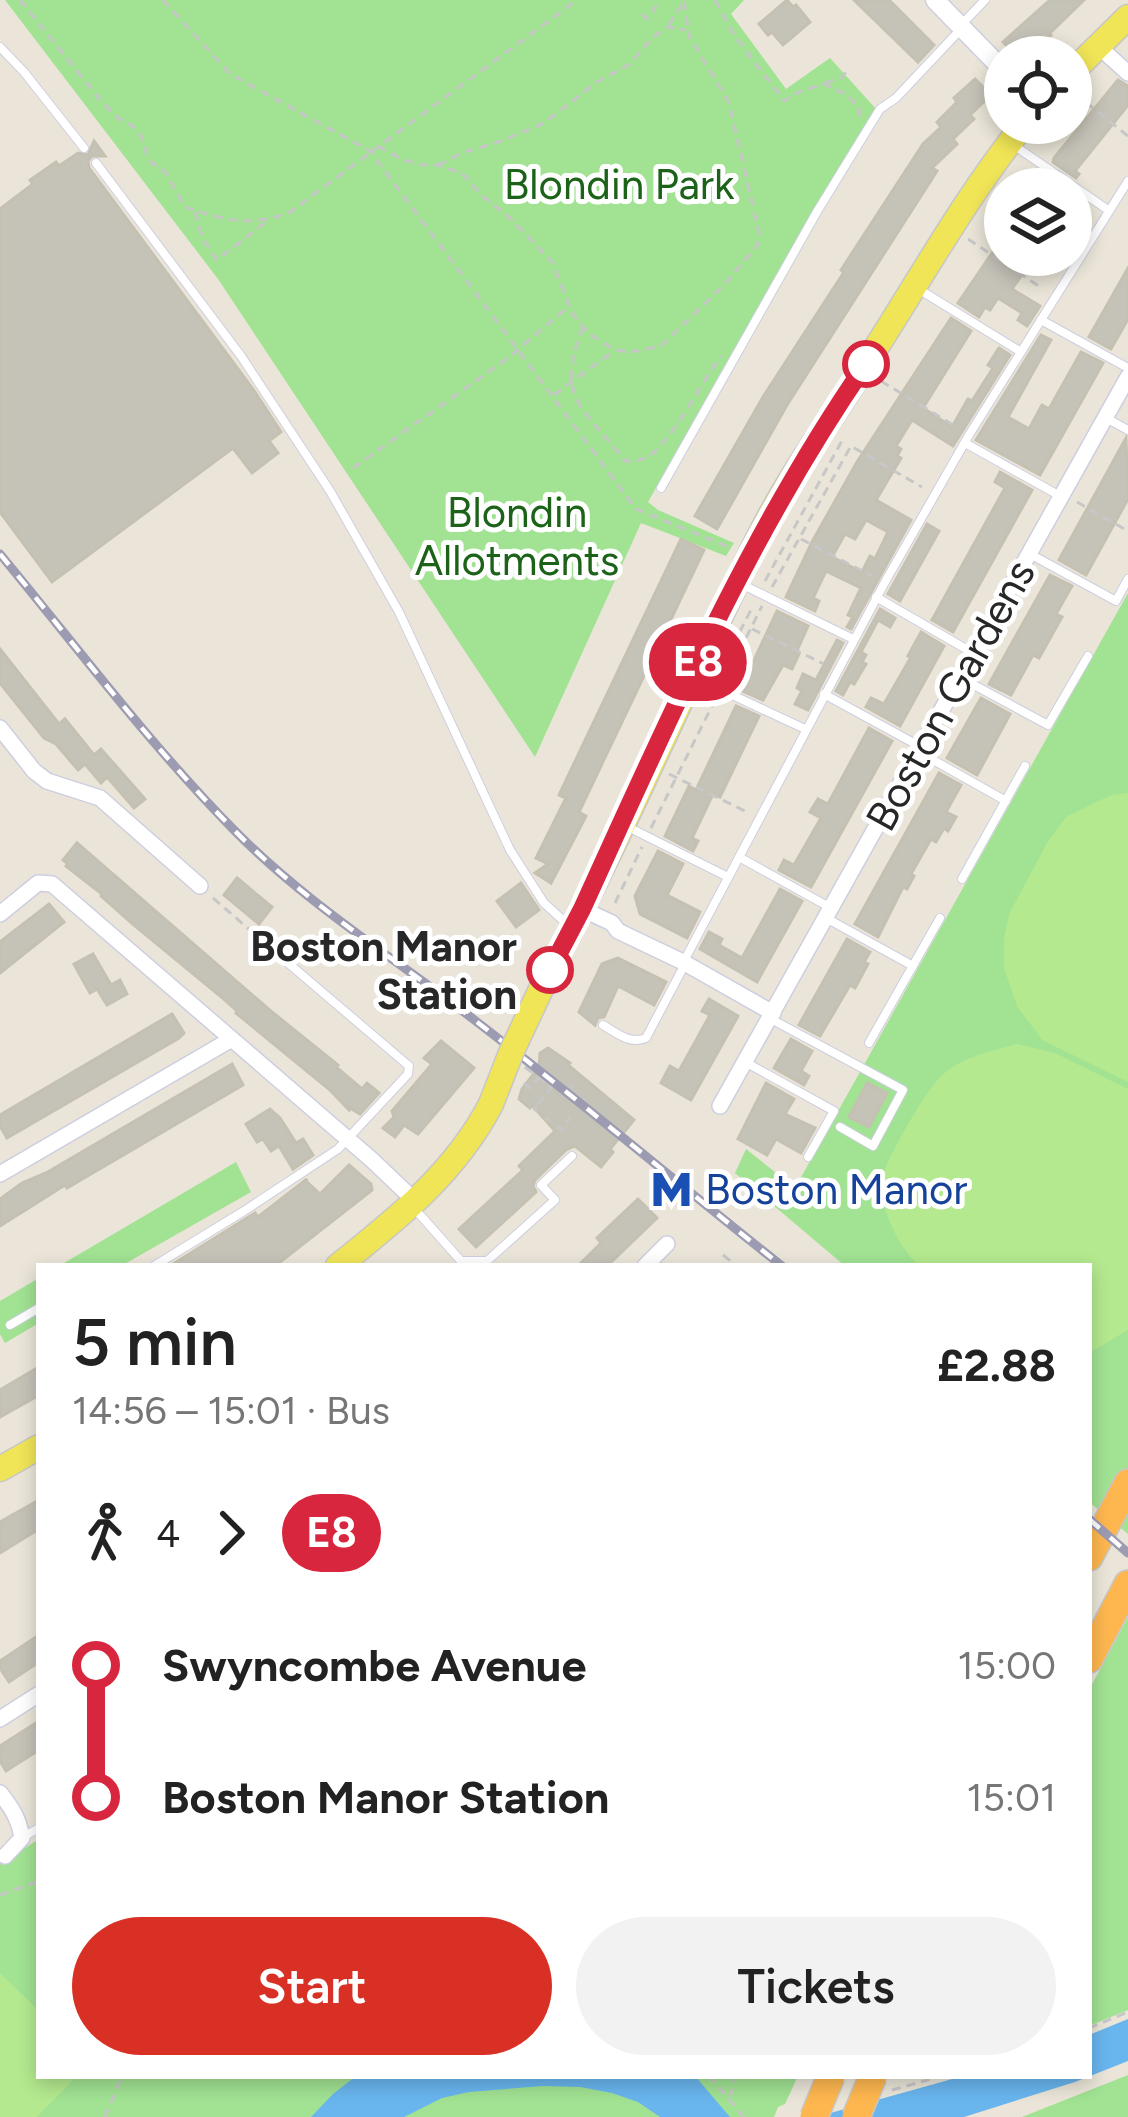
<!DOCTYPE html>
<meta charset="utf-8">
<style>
body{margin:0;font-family:Figtree,sans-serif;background:#f2f2f2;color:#222;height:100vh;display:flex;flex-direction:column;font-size:45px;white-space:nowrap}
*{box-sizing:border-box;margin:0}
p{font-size:39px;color:#767676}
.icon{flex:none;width:66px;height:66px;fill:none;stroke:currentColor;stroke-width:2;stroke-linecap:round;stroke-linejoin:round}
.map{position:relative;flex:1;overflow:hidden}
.drawer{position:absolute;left:36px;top:1263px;width:1056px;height:816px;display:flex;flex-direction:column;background:#fff;border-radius:0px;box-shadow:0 6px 18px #0003}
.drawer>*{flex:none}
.badge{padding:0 24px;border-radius:39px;font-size:42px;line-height:78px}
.fabs{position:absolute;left:984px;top:36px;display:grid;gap:24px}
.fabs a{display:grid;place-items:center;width:108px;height:108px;border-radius:50%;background:#fff;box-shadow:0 6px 18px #0003;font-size:60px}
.map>.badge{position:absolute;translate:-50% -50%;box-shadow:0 0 0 6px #fff}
.legs{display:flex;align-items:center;gap:18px;height:132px;padding:0 36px;font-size:39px}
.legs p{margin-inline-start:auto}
.headline{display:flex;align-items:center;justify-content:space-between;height:204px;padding:0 36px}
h1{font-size:66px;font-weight:600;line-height:90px}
.primary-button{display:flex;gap:24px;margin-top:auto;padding:24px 36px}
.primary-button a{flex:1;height:138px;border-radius:72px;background:#d93025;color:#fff;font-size:48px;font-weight:600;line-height:138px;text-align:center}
.primary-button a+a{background:#f2f2f2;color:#222}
ul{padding:0 36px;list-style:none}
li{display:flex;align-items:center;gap:42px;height:132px;font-size:45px}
li i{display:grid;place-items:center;width:18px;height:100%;margin:0 15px;background:currentColor}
li i::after{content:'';width:30px;height:30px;margin:-15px;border:9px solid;border-radius:50%;background:#fff}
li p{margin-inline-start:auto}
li:first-child i{background:linear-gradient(#0000 50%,currentColor 0)}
li:last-child i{background:linear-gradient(currentColor 50%,#0000 0)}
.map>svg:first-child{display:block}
</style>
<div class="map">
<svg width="1128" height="2117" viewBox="0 0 1128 2117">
<rect width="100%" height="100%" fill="#eae5d8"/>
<!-- green -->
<g fill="#a1e293">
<path d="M5 0H744L731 14 786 89 830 58 876 109 720 374 648 502 658 510 734 543 726 556 641 523 535 757 218 279Z"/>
<path d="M1128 593V1534L1089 1502V1266H845L735 1173 746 1149 795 1188Z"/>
<path d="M236 1162 251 1192 121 1266H59Z"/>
<path d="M39 1278V1323L5 1343 0 1334V1301Z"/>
<path d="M1128 1617V2010L1089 2026V1690Z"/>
<path d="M39 1839V2076H798L785 2104 778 2107 774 2117H0V1864Z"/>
<path d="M1128 2075V2117H1022Z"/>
</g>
<!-- pitch -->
<g fill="#b4e98f">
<path d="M1128 793V1082L1042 1040 1017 1006 1004 968V938L1009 914 1047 843 1066 817 1111 795Z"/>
<path d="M1017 1044 1055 1053 1128 1089V1330L1089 1353V1266H920C900 1251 880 1208 881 1183 882 1166 926 1090 940 1077 961 1057 990 1051 1017 1044Z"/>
<path d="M0 1973 39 2011V2076H77L37 2117H0Z"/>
</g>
<!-- water -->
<g fill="#69b5ee">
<path d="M1128 2019V2061L1075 2082 964 2117H816L963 2076H1089V2035Z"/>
<path d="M356 2076H695L730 2117H660L638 2102 612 2093 580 2087 543 2086 469 2092 442 2098 404 2117H311L333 2094Z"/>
</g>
<!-- building -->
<g fill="#c5c2b8" stroke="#c5c1b2" stroke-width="3" fill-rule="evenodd">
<path d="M787 0 793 7 796 5 810 22 783 45 772 32 768 35 759 24Z"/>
<path d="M854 0H889L934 45 918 62Z"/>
<path d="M1050 0H1084L1050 33 1051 35 1025 57H1018L1003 42Z"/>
<path d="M975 79 991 95 970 115 974 119 953 139 957 144 932 168 937 171 787 405 717 529 695 516 763 397 844 272 841 270 923 144 941 127 937 122 957 102 954 98Z"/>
<path d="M1118 80 1128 86V105L1075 171 1079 174 1076 178 1053 162 1054 158Z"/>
<path d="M94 141 105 156H92L88 161 89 168 255 392 281 432 269 441 278 453 252 473 233 448 52 582 0 512V209L33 184 30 180 56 162 59 166 78 153 88 155Z"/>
<path d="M1005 234V255H1020L1015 262 1026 269 1012 289 1040 306 1027 326 1018 320 1022 313 998 298 990 310 985 307 979 317 958 303Z"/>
<path d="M1128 268V319L1111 349 1089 337Z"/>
<path d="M951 318 971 331 923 408 952 427 968 399 972 401 993 368 988 365 999 348 1010 355 953 446 912 420 896 446 901 449 897 456 901 458 876 500 911 520 851 629 847 627 853 617 848 615 861 588 834 575 826 571 813 598 819 601 815 611 786 597 812 542 857 462ZM866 520 888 532 875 559 870 556 862 572 832 557 845 534 855 539Z"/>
<path d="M1041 335 1051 340 1008 417 1029 429 1042 405 1049 409 1081 352 1103 363 1040 475 976 440Z"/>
<path d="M1126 438 1128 499 1086 575 1059 560Z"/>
<path d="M1000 472 1032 490 953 632 932 620 1005 488 995 482Z"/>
<path d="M927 524 939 531 900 601 888 594Z"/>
<path d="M681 539 704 550 579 812 586 816 551 883 535 873 548 864 536 858 566 798 559 795Z"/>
<path d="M1050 575 1072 586 1056 614 1062 617 1039 658 1033 655 1011 695 989 684Z"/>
<path d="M880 609 895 618 890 627 878 620 861 652 866 655 862 662 866 664 854 684 850 682 843 695 836 691Z"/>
<path d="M777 611 808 626 796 653 799 654 792 669 783 665 763 700 740 690Z"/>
<path d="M921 632 944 646 900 726 866 707 871 698 884 704 911 657 908 656Z"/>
<path d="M837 640 843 643 808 710 795 704 802 691 797 688 803 674 816 680Z"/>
<path d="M0 649 59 724 65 719 94 755 101 749 145 799 134 808 107 777 101 783 85 764 78 770 56 744 44 738 0 683Z"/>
<path d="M981 698 1010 714 977 775 947 758Z"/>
<path d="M736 706 759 716 720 797 713 794 692 838 698 841 693 851 665 836 689 786 696 790Z"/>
<path d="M869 728 892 741 811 887 779 870 784 860 794 865 821 818 810 812 818 799 828 804Z"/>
<path d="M939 773 961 785 946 812 956 817 948 831 944 828 936 842 931 839 911 874 914 876 907 889 903 887 878 937 855 924Z"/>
<path d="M77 843 272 1012 338 1065 336 1067 362 1089 367 1083 379 1093 360 1114 350 1108 349 1110 330 1090 236 1013 237 1011 219 995 134 925 101 896 102 894 66 866 68 864 63 860Z"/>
<path d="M658 851 683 864 667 895 700 912 687 938 640 914 635 896Z"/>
<path d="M237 878 272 907 259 924 224 895Z"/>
<path d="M521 883 539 910 516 927 497 901Z"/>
<path d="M780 889 802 901 757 982 700 949 709 932 722 939 719 945 742 958Z"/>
<path d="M49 904 64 922 0 973V942Z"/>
<path d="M847 939 870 952 864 962 868 964 855 988 850 985 820 1036 799 1025Z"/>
<path d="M93 954 111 985 120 980 127 994 107 1005 97 989 90 993 74 964Z"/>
<path d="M618 958 666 982 654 1005 618 986 604 1017 598 1018 595 1025 579 1012 602 964Z"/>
<path d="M709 999 738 1016 691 1100 661 1083 670 1066 679 1071 710 1015 702 1011Z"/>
<path d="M172 1014 184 1033 179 1038 7 1138 0 1126V1115Z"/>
<path d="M791 1039 812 1051 801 1071 809 1076 804 1085 774 1068Z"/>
<path d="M441 1041 474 1068 418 1134 404 1125 395 1137 383 1128 394 1117 392 1111 432 1064 424 1058Z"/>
<path d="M548 1048 570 1063 568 1065 634 1120 610 1149 613 1152 601 1167 575 1146 566 1150 535 1180 533 1186 536 1192 476 1247 459 1229 523 1170 519 1166 555 1131 532 1105 530 1108 519 1099 522 1089 539 1067 540 1053Z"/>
<path d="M232 1064 243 1085 67 1188 65 1185 0 1226V1199L22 1183 46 1173Z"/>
<path d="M766 1083 794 1099 785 1114 815 1128 801 1153 776 1139 767 1155 738 1139Z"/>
<path d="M867 1083 887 1093 869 1127 849 1117Z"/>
<path d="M270 1109 280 1118 296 1143 303 1139 313 1155 293 1169 279 1146 271 1151 263 1139 257 1142 246 1124Z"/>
<path d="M349 1165 371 1184 372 1190 275 1266H170L255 1213 258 1217 307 1179 306 1181 320 1194Z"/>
<path d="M638 1199 657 1218 607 1266H578L601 1243 597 1238Z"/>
<path d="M39 1367V1395L0 1417V1390Z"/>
<path d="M39 1500V1529L0 1553V1522Z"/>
<path d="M39 1635V1662L9 1682 0 1668V1661Z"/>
<path d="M39 1721V1750L6 1771 0 1761V1746Z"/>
</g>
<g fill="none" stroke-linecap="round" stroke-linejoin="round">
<defs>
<g id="service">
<path d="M961 25 985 0"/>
<path d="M0 47 24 72 84 148"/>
<path d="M1015 146 1108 210"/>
<path d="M96 163 241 356 330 491 399 612 510 850 544 903 566 923"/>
<path d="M920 290 1021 352"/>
<path d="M1041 320 1128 368"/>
<path d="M1106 418 1128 430"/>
<path d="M965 443 1060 496"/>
<path d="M661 488 818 210 880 109 896 98 961 29"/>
<path d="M1030 554 1116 601 1128 579"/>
<path d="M743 585 853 639"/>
<path d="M876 597 973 653"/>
<path d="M961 678 1048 725 1088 656"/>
<path d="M698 679 805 729"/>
<path d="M824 694 921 747"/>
<path d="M919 752 1006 801"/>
<path d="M628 827 728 877"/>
<path d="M739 857 831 908"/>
<path d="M962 879 1025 766"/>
<path d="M826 918 913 966"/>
<path d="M684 961 885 582 969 435 1128 181"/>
<path d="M771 1019 903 1090 873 1146 840 1127"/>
<path d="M603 1025C616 1033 631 1045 646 1038L685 964"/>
<path d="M869 1043 940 918"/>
<path d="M745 1062 834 1111 808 1157"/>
<path d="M414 1208 461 1261H487L555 1200 541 1185 572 1156"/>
<path d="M154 1266 244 1211 338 1149 408 1074 409 1066 261 940"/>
<path d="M10 1325 39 1308"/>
<path d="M23 1837 39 1828"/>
</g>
<g id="minor">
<path d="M1098 46 1128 73"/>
<path d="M0 728 34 771 47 781 100 798 200 886"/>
<path d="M582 909 612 923 618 931 683 962 773 1013"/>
<path d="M0 914 38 883 52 884 372 1160 415 1201"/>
<path d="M720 1106 1128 377"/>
<path d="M0 1174 230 1040"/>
<path d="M645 1266 667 1244"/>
<path d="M0 1719 39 1694"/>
<path d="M0 1793C12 1808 19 1819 22 1838L5 1856"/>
</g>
<path id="tertiary" d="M935 0 1005 72"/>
<g id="primary">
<path d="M1071 73 1128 17"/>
<path d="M549 972C625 830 687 681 759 537 792 471 836 413 874 351 923 274 968 194 1025 123"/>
<path d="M338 1266C397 1219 456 1172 491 1104"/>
<path d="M0 1469 39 1447"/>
</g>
<g id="motorway">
<path d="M1089 1557 1128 1483"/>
<path d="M1089 1659 1128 1584"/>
</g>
</defs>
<!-- service casing -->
<use href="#service" stroke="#cdcee1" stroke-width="10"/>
<!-- minor casing -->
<use href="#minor" stroke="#cdcee1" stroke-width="18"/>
<!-- tertiary casing -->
<use href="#tertiary" stroke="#cdcee1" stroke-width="21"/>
<!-- primary casing -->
<use href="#primary" stroke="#c7c7c7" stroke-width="27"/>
<!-- motorway casing -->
<use href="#motorway" stroke="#c7c7c7" stroke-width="30"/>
<!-- path -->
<g stroke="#c7c7c7" stroke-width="3" stroke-dasharray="9 6" stroke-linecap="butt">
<path d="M20 0 101 101 118 118 136 128 144 142 148 160 166 173 185 207C226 220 249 228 290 212L577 0"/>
<path d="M163 0 230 74 370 151 636 509 731 548"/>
<path d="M715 0 734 35 784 101 801 91 824 84 846 94 860 109 858 121"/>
<path d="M642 14 647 19 660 0"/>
<path d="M669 25 683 3"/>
<path d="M825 83 841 78 847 71"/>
<path d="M1074 93 1128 136"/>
<path d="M378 146 403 160 424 165H438L463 174 480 194 511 219 552 262 572 313 588 333 615 350 631 352 661 346 724 285 757 246 759 233 729 103 689 36 684 0"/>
<path d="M438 165 464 152 498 142 544 123 597 82 630 64 651 39 668 27 685 30"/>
<path d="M195 212 203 239 217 260 266 222"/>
<path d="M968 239 1043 289"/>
<path d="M583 327C554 398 583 407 625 461 636 462 644 460 653 453 675 435 702 381 721 356"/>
<path d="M881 381 958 428"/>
<path d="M554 395 614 351"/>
<path d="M353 468 508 358 568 307"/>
<path d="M1077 502 1128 531"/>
<path d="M801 539 872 576"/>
<path d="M765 581 844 437"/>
<path d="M772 587 851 446 922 487"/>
<path d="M752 629 824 664"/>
<path d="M719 672 753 606"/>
<path d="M726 678 762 606"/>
<path d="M669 774 747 812"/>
<path d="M651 828 714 702"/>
<path d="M213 898 251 931"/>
<path d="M615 903 642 847"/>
<path d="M525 1067 551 1087"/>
<path d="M524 1083 530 1088 538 1078"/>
<path d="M571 1085 574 1088"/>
<path d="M530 1104 531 1105"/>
<path d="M538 1104 556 1081"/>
<path d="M578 1104 586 1098 582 1094"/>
<path d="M537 1111 534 1109 537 1106"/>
<path d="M545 1118 549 1120"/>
<path d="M557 1126 561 1130 570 1118"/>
<path d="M723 1255 737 1266"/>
<path d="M0 1895 39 1881"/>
<path d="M1089 2028 1128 2012"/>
<path d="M709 2076 744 2117"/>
<path d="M892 2090 942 2076"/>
<path d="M730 2097 736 2076"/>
<path d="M105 2117 122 2076"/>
</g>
<!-- service -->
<use href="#service" stroke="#fff" stroke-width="8"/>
<!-- minor -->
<use href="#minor" stroke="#fff" stroke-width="15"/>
<!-- tertiary -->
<use href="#tertiary" stroke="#fff" stroke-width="18"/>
<!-- primary -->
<use href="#primary" stroke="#f0e557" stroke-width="24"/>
<!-- motorway -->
<use href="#motorway" stroke="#feb74f" stroke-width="27"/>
<defs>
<g id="rail">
<path d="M0 554C77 647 150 745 235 831 307 904 396 959 477 1022 580 1101 680 1185 782 1266"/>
<path d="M1089 1519 1128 1553"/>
</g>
</defs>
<!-- rail casing -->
<use href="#rail" stroke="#9c9bb2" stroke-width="9"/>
<!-- rail -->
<use href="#rail" stroke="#fff" stroke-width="4.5" stroke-dasharray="14" stroke-linecap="butt"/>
<defs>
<path id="primary-bridge" d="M491 1104 511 1053 549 972"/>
<g id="motorway-bridge">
<path d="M814 2117 831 2076"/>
<path d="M856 2117 873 2076"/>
</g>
</defs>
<!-- primary-bridge casing -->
<use href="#primary-bridge" stroke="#c7c7c7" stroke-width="27" stroke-linecap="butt"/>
<!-- motorway-bridge casing -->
<use href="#motorway-bridge" stroke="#c7c7c7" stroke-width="30" stroke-linecap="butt"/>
<!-- primary-bridge -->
<use href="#primary-bridge" stroke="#f0e557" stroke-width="24"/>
<!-- motorway-bridge -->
<use href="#motorway-bridge" stroke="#feb74f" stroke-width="27"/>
</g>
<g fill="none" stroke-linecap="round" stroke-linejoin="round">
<defs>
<path id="line-1" d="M550 970 582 909C667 723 749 533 866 364"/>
</defs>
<!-- line-1 casing -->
<use href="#line-1" stroke="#fff" stroke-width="27"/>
<!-- line-1 -->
<use href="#line-1" stroke="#d7263d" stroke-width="18"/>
</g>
<!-- icons -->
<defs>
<symbol id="metro-bare" viewBox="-9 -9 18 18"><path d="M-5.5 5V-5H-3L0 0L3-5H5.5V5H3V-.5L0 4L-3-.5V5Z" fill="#1a4fb4" stroke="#fff" stroke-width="2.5" paint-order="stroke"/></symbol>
</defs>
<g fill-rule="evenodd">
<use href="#metro-bare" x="642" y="1160" width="59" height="59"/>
</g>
<!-- markers -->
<g fill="#fff" stroke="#d7263d" stroke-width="6">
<circle cx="866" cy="364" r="21"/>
<circle cx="550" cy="970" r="21"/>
</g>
<g text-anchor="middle" stroke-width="10" stroke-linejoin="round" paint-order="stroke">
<!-- park labels -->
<g font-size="42" fill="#1c6219" stroke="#fff">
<text x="619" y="199">Blondin Park</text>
<text x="517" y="527">Blondin<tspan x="517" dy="48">Allotments</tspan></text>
</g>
<!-- street labels -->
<g font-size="42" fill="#272727" stroke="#fff">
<text transform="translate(950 695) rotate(-61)" y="15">Boston Gardens</text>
</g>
<!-- stop labels -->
<g font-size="42" font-weight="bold" fill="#272727" stroke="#fff" text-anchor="end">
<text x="517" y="961">Boston Manor<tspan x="517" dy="48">Station</tspan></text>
</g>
<!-- transit labels -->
<g font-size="42" fill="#164399" stroke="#fff" text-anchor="start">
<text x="705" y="1204">Boston Manor</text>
</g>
</g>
</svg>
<div class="fabs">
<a><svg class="icon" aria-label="locate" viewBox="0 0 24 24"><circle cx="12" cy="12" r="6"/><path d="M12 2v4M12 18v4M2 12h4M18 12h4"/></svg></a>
<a><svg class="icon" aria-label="layers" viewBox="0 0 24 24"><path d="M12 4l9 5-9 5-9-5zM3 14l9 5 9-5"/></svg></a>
</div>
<b class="badge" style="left:698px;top:662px;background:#d7263d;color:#fff">E8</b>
<section class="drawer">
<div class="headline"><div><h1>5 min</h1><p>14:56 – 15:01 · Bus</p></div><b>£2.88</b></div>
<div class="legs"><svg class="icon" aria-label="walk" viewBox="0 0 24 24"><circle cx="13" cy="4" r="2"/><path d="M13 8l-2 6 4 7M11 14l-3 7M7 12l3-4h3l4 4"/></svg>4<svg class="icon" aria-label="forward" viewBox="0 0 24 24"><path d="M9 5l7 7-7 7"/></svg><b class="badge" style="background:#d7263d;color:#fff">E8</b></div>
<ul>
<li><i style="color:#d7263d"></i><b>Swyncombe Avenue</b><p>15:00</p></li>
<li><i style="color:#d7263d"></i><b>Boston Manor Station</b><p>15:01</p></li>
</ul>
<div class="primary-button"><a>Start</a><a>Tickets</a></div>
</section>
</div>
